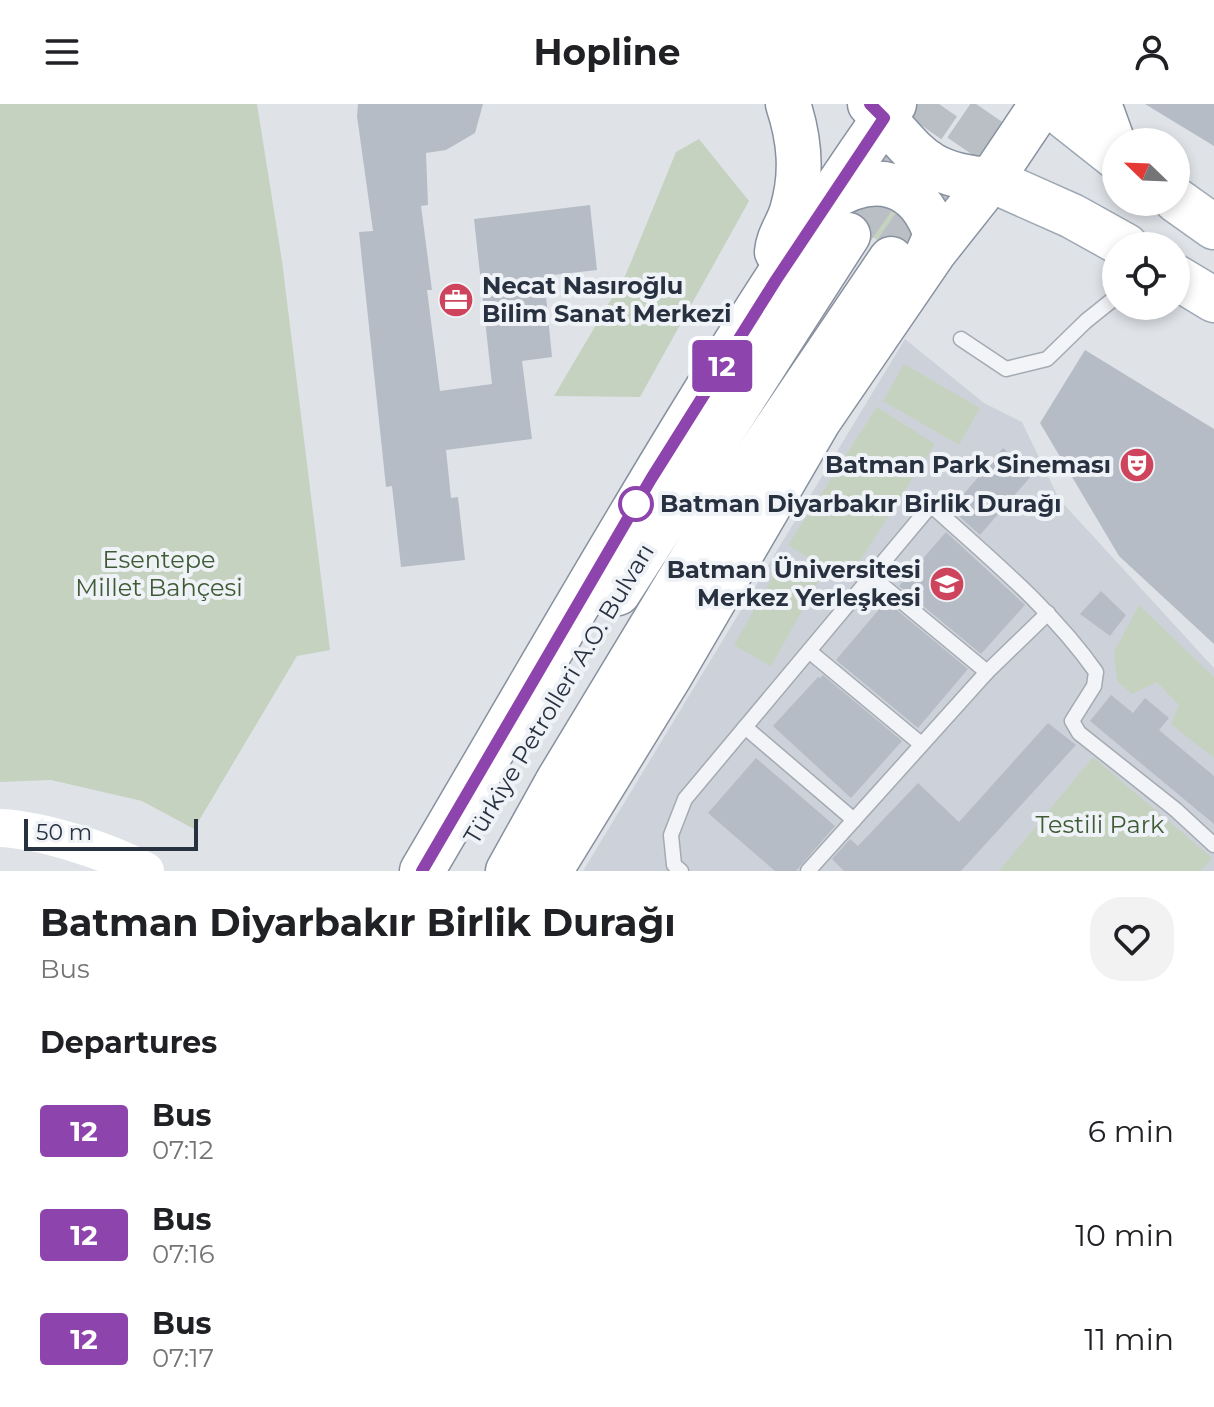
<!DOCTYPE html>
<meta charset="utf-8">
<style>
body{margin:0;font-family:Montserrat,sans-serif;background:#f2f2f2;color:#202124;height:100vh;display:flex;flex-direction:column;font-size:30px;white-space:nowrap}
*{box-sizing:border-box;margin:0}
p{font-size:26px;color:#757577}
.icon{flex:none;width:44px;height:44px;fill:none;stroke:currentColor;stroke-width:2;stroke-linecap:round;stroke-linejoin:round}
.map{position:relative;height:767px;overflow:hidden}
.sheet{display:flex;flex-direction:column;background:#fff;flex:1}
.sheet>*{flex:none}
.badge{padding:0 16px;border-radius:6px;font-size:28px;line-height:52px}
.needle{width:52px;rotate:293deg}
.controls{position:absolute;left:1102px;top:24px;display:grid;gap:16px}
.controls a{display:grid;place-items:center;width:88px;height:88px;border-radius:50%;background:#fff;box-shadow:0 4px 12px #0003;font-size:40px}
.scale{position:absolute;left:24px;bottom:20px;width:174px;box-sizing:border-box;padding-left:8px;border:4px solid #283140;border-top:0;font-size:22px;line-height:28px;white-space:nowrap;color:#283140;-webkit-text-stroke:6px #eff2f6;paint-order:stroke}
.map>.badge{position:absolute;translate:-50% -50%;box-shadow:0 0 0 4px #fff}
h2{padding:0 40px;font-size:30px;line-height:72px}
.round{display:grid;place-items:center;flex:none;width:84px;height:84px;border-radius:32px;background:#f2f2f2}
.summary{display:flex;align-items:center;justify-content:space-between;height:136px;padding:0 40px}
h1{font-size:38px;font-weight:700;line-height:60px}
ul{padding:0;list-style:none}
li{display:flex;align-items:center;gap:24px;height:104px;padding:0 40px}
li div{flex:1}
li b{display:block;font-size:30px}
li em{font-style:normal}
li .badge{min-width:88px;font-weight:700;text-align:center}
header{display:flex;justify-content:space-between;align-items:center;height:104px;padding:0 40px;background:#fff;font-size:36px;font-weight:700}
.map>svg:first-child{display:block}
</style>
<header><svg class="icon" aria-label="menu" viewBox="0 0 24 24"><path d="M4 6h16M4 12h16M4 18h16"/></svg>Hopline<svg class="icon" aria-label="person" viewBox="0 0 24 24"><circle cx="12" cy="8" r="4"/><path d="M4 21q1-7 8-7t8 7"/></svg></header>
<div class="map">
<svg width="1214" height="767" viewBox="0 0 1214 767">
<rect width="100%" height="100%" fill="#dfe3e8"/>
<!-- built -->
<path fill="#cdd2da" d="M905 235 984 299 1022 318 1059 395 1214 564V767H583Z"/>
<!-- green -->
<g fill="#c5d2c0">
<path d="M0 0H257L282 157 330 546 297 552 194 725 142 697 51 676 0 678Z"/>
<path d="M699 35 749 97 640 293 554 292 626 170 676 48Z"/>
<path d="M867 95 911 113 915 161 842 113Z"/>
<path d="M904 260 980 304 959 341 883 297Z"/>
<path d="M877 303 935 340 846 478 788 441Z"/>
<path d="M783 455 820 475 771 562 734 541Z"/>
<path d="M1139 501 1214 573V654L1171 620 1179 601 1157 578 1132 590 1117 577 1114 548Z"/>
<path d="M1093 653 1212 754 1201 767H999Z"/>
</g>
<!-- building -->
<g fill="#b6bcc5">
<path d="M358 0H483L475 29 446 46 426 49 428 101 421 102 432 186H427L440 287 492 280 474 115 590 101 597 166 544 172 552 253 522 257 532 335 446 346 451 394 458 393 465 456 401 463 392 382 386 383 359 128 373 127 357 12Z"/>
<path d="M1145 0H1214V42Z"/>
<path d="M1085 246 1214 325V540L1119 452 1040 319Z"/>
<path d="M1003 344 1033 370 980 431 951 405Z"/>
<path d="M946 428 1025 501 981 550 899 482Z"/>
<path d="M1101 487 1126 511 1110 532 1080 510Z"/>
<path d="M886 497 968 565 918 624 836 556Z"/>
<path d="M823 571 902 637 851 694 773 622 818 573 820 574Z"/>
<path d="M1111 591 1133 609 1145 594 1169 614 1159 626 1214 672V720L1090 617Z"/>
<path d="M1048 619 1076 641 961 767H844L832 755 850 735 858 742 918 679 959 718Z"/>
<path d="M756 654 835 722 796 767H775L708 709Z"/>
</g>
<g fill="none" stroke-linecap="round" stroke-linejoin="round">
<!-- highway-tunnel -->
<g stroke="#babfc6" stroke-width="44" stroke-dasharray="44 22" stroke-linecap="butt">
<path d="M848 131 939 0"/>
<path d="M891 155 997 0"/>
</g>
<defs>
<g id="lane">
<path d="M961 235 1006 265 1047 255 1086 217 1116 193"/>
<path d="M871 472 987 568"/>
<path d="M809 547 921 640"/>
<path d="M745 623 854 716"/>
<path d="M681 767 674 761 671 731 685 695 931 401C989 454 1051 504 1096 568L1094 582 1072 617 1079 629 1176 706 1214 741"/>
<path d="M808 767 987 568 1048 509"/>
</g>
<g id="primary">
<path d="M1049 0 1116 53"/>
<path d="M991 76 1072 112 1126 142"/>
<path d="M1176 96 1214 123"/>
<path d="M1176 173 1214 196"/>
</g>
<g id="highway">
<path d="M870 0C916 46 919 71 991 76"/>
<path d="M1099 0 1116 47"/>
<path d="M828 96C875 66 918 77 936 131L923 160"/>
<path d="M777 148C778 133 788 121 792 107 803 70 800 36 788 0"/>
<path d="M618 489 848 131"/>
<path d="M422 767C574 508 721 246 894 0"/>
<path d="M508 767 558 677 726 399 891 155"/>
<path d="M550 767 671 570 819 316 934 148 991 76 1042 0"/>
</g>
</defs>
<!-- lane casing -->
<use href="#lane" stroke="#a4aab2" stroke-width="17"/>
<!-- primary casing -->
<use href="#primary" stroke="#9ea8b4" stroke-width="47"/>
<!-- highway casing -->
<use href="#highway" stroke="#87919f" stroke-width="47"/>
<!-- lane -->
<use href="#lane" stroke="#f2f4f7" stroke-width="14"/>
<!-- secondary -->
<path stroke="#fff" stroke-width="38" d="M0 724C43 726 107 747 145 767"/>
<!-- primary -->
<use href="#primary" stroke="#fff" stroke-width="44"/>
<!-- highway -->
<use href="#highway" stroke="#fff" stroke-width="44"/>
</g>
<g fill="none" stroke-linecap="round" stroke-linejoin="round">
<defs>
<path id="line" d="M422 767 651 375 776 176 884 14 870 0"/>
</defs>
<!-- line casing -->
<use href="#line" stroke="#fff" stroke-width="18"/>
<!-- line -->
<use href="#line" stroke="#8e44ad" stroke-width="12"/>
</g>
<!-- icons -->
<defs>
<symbol id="office-disc" viewBox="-11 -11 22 22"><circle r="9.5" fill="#ce445d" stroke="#eff2f6"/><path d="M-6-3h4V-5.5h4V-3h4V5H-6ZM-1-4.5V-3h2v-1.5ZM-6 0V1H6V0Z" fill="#fff"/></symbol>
<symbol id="theatre-disc" viewBox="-11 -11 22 22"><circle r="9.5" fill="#ce445d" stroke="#eff2f6"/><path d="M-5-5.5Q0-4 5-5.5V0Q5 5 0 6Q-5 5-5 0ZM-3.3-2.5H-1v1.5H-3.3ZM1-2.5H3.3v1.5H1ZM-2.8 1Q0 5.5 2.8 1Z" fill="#fff"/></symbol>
<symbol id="university-disc" viewBox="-11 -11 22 22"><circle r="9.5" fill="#ce445d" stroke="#eff2f6"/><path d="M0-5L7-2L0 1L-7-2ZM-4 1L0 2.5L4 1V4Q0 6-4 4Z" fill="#fff"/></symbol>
</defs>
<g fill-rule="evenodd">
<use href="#office-disc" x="436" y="176" width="40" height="40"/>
<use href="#theatre-disc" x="1117" y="341" width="40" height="40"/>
<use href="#university-disc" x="927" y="460" width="40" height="40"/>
</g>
<!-- markers -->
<circle fill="#fff" stroke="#8e44ad" stroke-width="4" cx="636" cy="400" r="16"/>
<g text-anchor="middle" stroke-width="8" stroke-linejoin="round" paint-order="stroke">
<!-- poi labels -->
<g font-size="24" font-weight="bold" fill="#283140" stroke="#eff2f6" text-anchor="end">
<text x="482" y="190" text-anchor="start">Necat Nasıroğlu<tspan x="482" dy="28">Bilim Sanat Merkezi</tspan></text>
<text x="1111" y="369">Batman Park Sineması</text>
<text x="921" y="474">Batman Üniversitesi<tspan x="921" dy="28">Merkez Yerleşkesi</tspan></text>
</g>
<!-- stop labels -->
<g font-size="24" font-weight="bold" fill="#283140" stroke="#eff2f6" text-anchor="start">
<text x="660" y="408">Batman Diyarbakır Birlik Durağı</text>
</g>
<!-- park labels -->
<g font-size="24" fill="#3e5b35" stroke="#eff2f6">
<text x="159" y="464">Esentepe<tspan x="159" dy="28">Millet Bahçesi</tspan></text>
<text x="1100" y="729">Testili Park</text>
</g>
<!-- street labels -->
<g font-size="24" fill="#283140" stroke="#eff2f6">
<text transform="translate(559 590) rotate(-59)" y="8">Türkiye Petrolleri A.O. Bulvarı</text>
</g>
</g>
</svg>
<div class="controls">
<a><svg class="needle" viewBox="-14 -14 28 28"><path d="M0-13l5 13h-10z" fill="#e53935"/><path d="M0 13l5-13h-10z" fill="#757577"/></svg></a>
<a><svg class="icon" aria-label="locate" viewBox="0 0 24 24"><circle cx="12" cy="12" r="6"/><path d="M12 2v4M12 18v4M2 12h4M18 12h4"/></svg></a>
</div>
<div class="scale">50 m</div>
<b class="badge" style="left:722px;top:262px;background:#8e44ad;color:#fff">12</b>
</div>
<section class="sheet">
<div class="summary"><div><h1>Batman Diyarbakır Birlik Durağı</h1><p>Bus</p></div><a class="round"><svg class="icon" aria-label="heart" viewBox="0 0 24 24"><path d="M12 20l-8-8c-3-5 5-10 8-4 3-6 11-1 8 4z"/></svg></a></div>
<h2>Departures</h2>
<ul>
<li><span class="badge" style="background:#8e44ad;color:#fff">12</span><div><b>Bus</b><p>07:12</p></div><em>6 min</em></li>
<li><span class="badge" style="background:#8e44ad;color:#fff">12</span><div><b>Bus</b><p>07:16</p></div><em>10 min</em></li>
<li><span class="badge" style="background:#8e44ad;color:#fff">12</span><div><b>Bus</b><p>07:17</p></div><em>11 min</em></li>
</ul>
</section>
